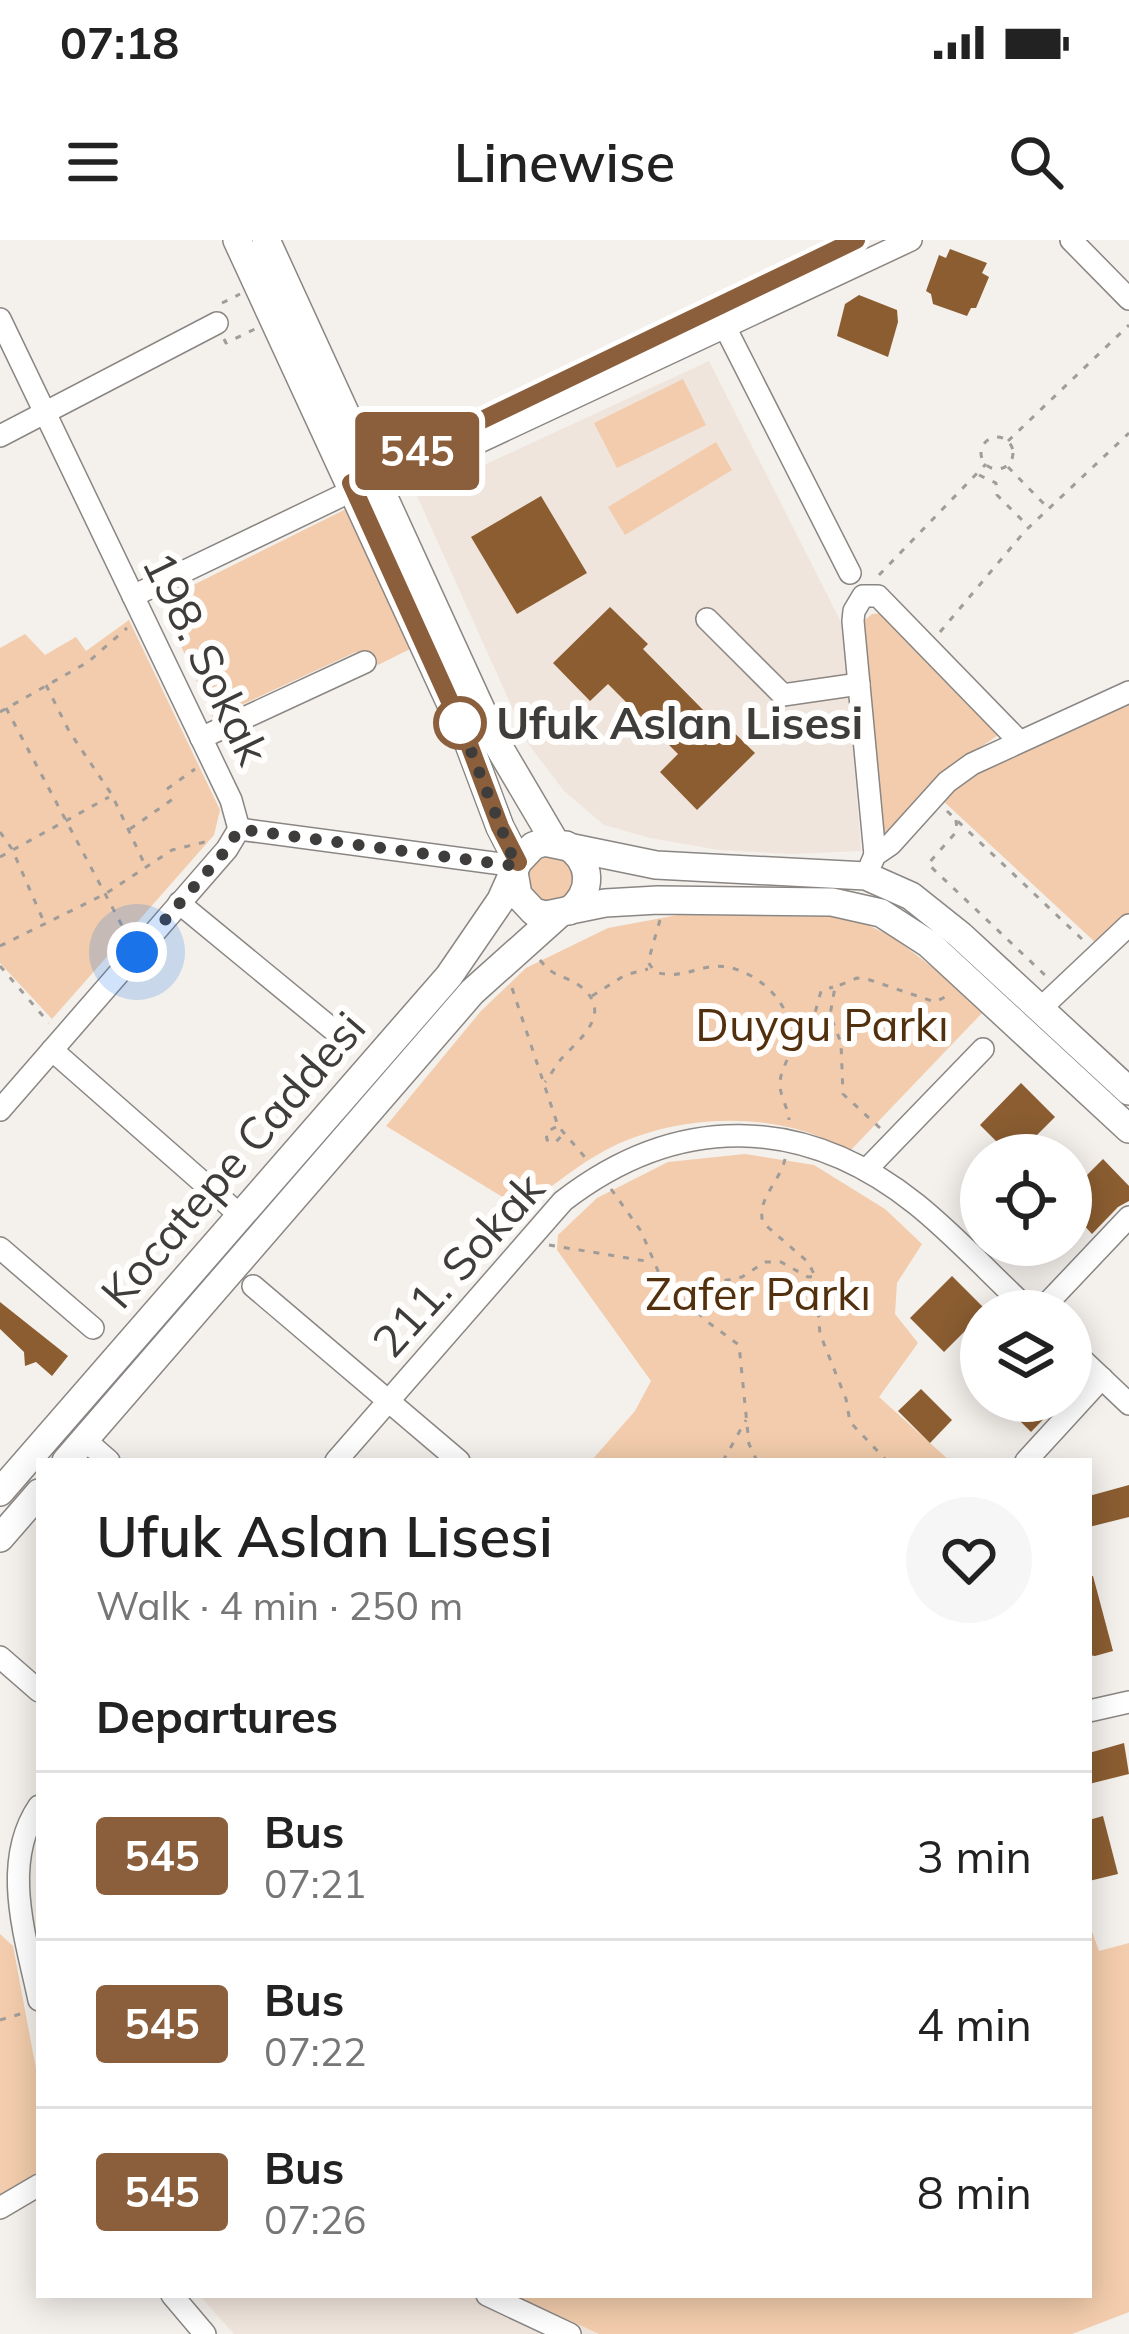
<!DOCTYPE html>
<meta charset="utf-8">
<style>
body{margin:0;font-family:Mulish,sans-serif;background:#f6f6f6;color:#222;height:100vh;display:flex;flex-direction:column;font-size:45px;white-space:nowrap}
*{box-sizing:border-box;margin:0}
p{font-size:39px;color:#767676}
.icon{flex:none;width:66px;height:66px;fill:none;stroke:currentColor;stroke-width:2;stroke-linecap:round;stroke-linejoin:round}
.map{position:relative;flex:1;overflow:hidden}
.sheet{position:absolute;left:36px;top:1218px;width:1056px;height:840px;display:flex;flex-direction:column;background:#fff;border-radius:0px;box-shadow:0 6px 30px #0003}
.sheet>*{flex:none}
.badge{padding:0 24px;border-radius:9px;font-size:42px;line-height:78px}
.tools{position:absolute;left:960px;top:894px;display:grid;gap:24px}
.tools a{display:grid;place-items:center;width:132px;height:132px;border-radius:50%;background:#fff;box-shadow:0 6px 30px #0003;font-size:60px}
.you{position:absolute;width:60px;height:60px;margin:-30px;border:9px solid #fff;border-radius:50%;background:#1a73e8;box-shadow:0 0 0 18px #1a73e833}
.map>.badge{position:absolute;translate:-50% -50%;box-shadow:0 0 0 6px #fff}
h2{padding:0 60px;font-size:45px;line-height:108px}
.round{display:grid;place-items:center;flex:none;width:126px;height:126px;border-radius:63px;background:#f6f6f6}
.overview{display:flex;align-items:center;justify-content:space-between;height:204px;padding:0 60px}
h1{font-size:57px;font-weight:600;line-height:90px}
ul{padding:0;list-style:none}
li{display:flex;align-items:center;gap:36px;height:168px;padding:0 60px;border-top:3px solid #e0e0e0}
li div{flex:1}
li b{display:block;font-size:45px}
li em{font-style:normal}
li .badge{min-width:132px;font-weight:700;text-align:center}
.status{display:flex;justify-content:space-between;align-items:center;height:84px;padding:0 60px;background:#fff;direction:ltr}
.status svg{height:33px;fill:currentColor}
header{display:flex;justify-content:space-between;align-items:center;height:156px;padding:0 60px;background:#fff;font-size:54px;font-weight:600}
.map>svg:first-child{display:block}
</style>
<div class="status"><b>07:18</b><svg viewBox="0 0 49 12"><path d="M0 12V9h3v3zM5 12V6h3v6zM10 12V3h3v9zM15 12V0h3v12zM26 1h20v11H26zM47 4h2v5h-2z"/></svg></div>
<header><svg class="icon" aria-label="menu" viewBox="0 0 24 24"><path d="M4 6h16M4 12h16M4 18h16"/></svg>Linewise<svg class="icon" aria-label="search" viewBox="0 0 24 24"><circle cx="10" cy="10" r="6"/><path d="M15 15l6 6"/></svg></header>
<div class="map">
<svg width="1129" height="2094" viewBox="0 0 1129 2094">
<rect width="100%" height="100%" fill="#f4f0ec"/>
<!-- built -->
<g fill="#f0e5dc">
<path d="M709 121 844 388 861 611 792 614 719 610 650 598 604 585 564 551 529 505 417 256Z"/>
<path d="M199 2055H514L599 2094H234Z"/>
</g>
<!-- green -->
<g fill="#f2ccac">
<path d="M683 139 706 185 617 228 594 183Z"/>
<path d="M716 202 732 230 625 295 608 267Z"/>
<path d="M344 270H350L414 407 378 425 356 412 213 478 161 361Z"/>
<path d="M887 373 1000 494 948 529 888 592 883 593 859 385 872 374Z"/>
<path d="M129 380 220 570 214 595 52 779 0 723V408L25 394 45 415 76 397 86 411Z"/>
<path d="M1129 463V673L1096 703 940 558 996 516Z"/>
<circle cx="549" cy="639" r="24"/>
<path d="M678 675 851 677 893 697 941 734 982 773 849 912C780 867 667 873 597 915 569 931 547 952 519 967L386 886 481 771 526 728 608 688Z"/>
<path d="M745 914 814 925 885 969 922 1004 897 1043 895 1074 918 1103 879 1157 950 1221H591L635 1171 651 1141 557 1010 558 995 597 958 668 922Z"/>
<path d="M1089 1683 1099 1711 1129 1703V2072L1072 2094H599L514 2055H1089Z"/>
<path d="M0 1694 13 1706 39 1845V1933L0 1957Z"/>
</g>
<!-- building -->
<g fill="#8b5d31">
<path d="M950 9 987 23 982 33 989 37 976 68H971L967 76 933 64 931 54 926 51 939 15 946 18Z"/>
<path d="M859 55 897 70 898 82 888 117 837 96 845 64Z"/>
<path d="M541 256 587 333 517 374 471 297Z"/>
<path d="M610 367 648 404 643 409 713 480 717 476 755 513 697 570 660 532 678 514 608 444 590 461 553 423Z"/>
<path d="M1021 843 1055 877 1017 915H1010L980 885Z"/>
<path d="M1103 919 1129 946V961L1118 967 1092 994 1071 971V951Z"/>
<path d="M952 1036 986 1070 944 1112 910 1078Z"/>
<path d="M0 1062 68 1116 52 1136 36 1122 25 1126 24 1112 0 1089Z"/>
<path d="M921 1149 952 1180 930 1203 898 1171Z"/>
<path d="M1000 1161H1061L1031 1192Z"/>
<path d="M1129 1245V1277L1089 1287V1256Z"/>
<path d="M1093 1336 1113 1411 1095 1416 1089 1415V1337Z"/>
<path d="M1124 1503 1129 1534 1089 1544V1513Z"/>
<path d="M1103 1576 1118 1634 1089 1641V1580Z"/>
</g>
<g fill="none" stroke-linecap="round" stroke-linejoin="round">
<defs>
<g id="minor">
<path d="M1071 0 1129 59"/>
<path d="M0 79 231 560 239 589 227 609 0 870"/>
<path d="M726 89 850 333"/>
<path d="M0 196 217 83"/>
<path d="M374 232 856 0"/>
<path d="M381 248 911 0"/>
<path d="M133 356 339 257"/>
<path d="M707 379 783 455 859 444"/>
<path d="M201 498 365 422"/>
<path d="M239 589 516 626"/>
<path d="M875 615 853 381 854 371 863 356H878L1019 501"/>
<path d="M871 624 875 615 891 604 947 542 972 524 1129 452"/>
<path d="M179 663 348 802"/>
<path d="M1040 769 1129 685"/>
<path d="M52 810 241 976"/>
<path d="M866 930 983 809"/>
<path d="M0 1008 93 1088"/>
<path d="M253 1046 459 1221"/>
<path d="M1040 1071 1129 977"/>
<path d="M1071 1109 1129 1164"/>
<path d="M85 1200 109 1221"/>
<path d="M336 1221 563 961C677 873 803 874 916 964 956 996 992 1036 1030 1071"/>
<path d="M1026 1221 1102 1138"/>
<path d="M0 1417 39 1451"/>
<path d="M1089 1471 1129 1462"/>
<path d="M39 1566C0 1623 26 1698 39 1760"/>
<path d="M0 1968 39 1945"/>
<path d="M172 2055 205 2094"/>
<path d="M487 2055 570 2094"/>
</g>
<g id="major">
<path d="M237 0 467 499 500 587 518 622"/>
<path d="M266 0 496 502 555 602"/>
<path d="M566 605C593 622 593 652 569 671"/>
<path d="M514 632 518 655 534 672 546 675 605 663 658 660 832 662 881 673 929 704 1129 889"/>
<path d="M66 1221 472 752 558 675"/>
<path d="M0 1252 449 736 501 660 518 622 533 606 544 602 656 625 866 636 911 656 960 695 1129 851"/>
<path d="M0 1298 39 1253"/>
</g>
</defs>
<!-- minor casing -->
<use href="#minor" stroke="#8a8683" stroke-width="24"/>
<!-- major casing -->
<use href="#major" stroke="#8a8683" stroke-width="30"/>
<!-- path -->
<g stroke="#9f9c99" stroke-width="3" stroke-dasharray="6 9" stroke-linecap="butt">
<path d="M222 63 240 54"/>
<path d="M224 99 226 103 257 88"/>
<circle cx="997" cy="213" r="16"/>
<path d="M1008 201 1129 85"/>
<path d="M1008 227 1047 267"/>
<path d="M979 235 996 243 997 255 1028 286"/>
<path d="M879 335 986 224"/>
<path d="M940 392 1025 291 1129 193"/>
<path d="M46 445 69 491 112 555 145 625"/>
<path d="M6 468 127 695"/>
<path d="M0 472 88 422 127 388"/>
<path d="M167 549 195 529"/>
<path d="M947 571 1084 701"/>
<path d="M956 580 957 591 928 624 1047 737"/>
<path d="M130 589 173 559"/>
<path d="M0 592 12 609 44 682"/>
<path d="M0 617 109 557"/>
<path d="M660 680 648 722 655 732C685 741 701 722 728 727 764 735 797 769 791 809 788 821 780 831 780 844 780 857 788 867 789 880"/>
<path d="M0 706 105 654 172 610 205 602"/>
<path d="M540 720C555 739 563 734 580 746 614 772 581 798 562 818 555 826 551 835 545 842"/>
<path d="M0 726 49 783"/>
<path d="M512 748 558 886 590 923"/>
<path d="M592 756 625 735 648 729"/>
<path d="M794 810 810 791 821 751 833 747"/>
<path d="M556 887 546 892 547 900 555 903 564 893"/>
<path d="M880 888 843 854 841 803 830 775 835 747 857 738 870 740 935 762 951 754"/>
<path d="M785 919C780 942 756 959 763 983L808 1022 815 1036 820 1094 846 1159 850 1182 887 1221"/>
<path d="M611 949 641 991 664 1045 686 1059 708 1044 742 1037 765 1022H781L808 1037 815 1036"/>
<path d="M549 1005 652 1022"/>
<path d="M688 1061 705 1080 739 1105 749 1204 757 1221"/>
<path d="M723 1221 746 1180"/>
<path d="M0 1780 27 1772"/>
</g>
<!-- minor -->
<use href="#minor" stroke="#fff" stroke-width="21"/>
<!-- major -->
<use href="#major" stroke="#fff" stroke-width="27"/>
</g>
<g fill="none" stroke-linecap="round" stroke-linejoin="round">
<defs>
<path id="line" d="M518 622 500 587 467 499 351 243 856 0"/>
</defs>
<!-- line casing -->
<use href="#line" stroke="#fff" stroke-width="27"/>
<!-- line -->
<use href="#line" stroke="#8b5e3c" stroke-width="18"/>
<!-- walk -->
<path stroke="#3e3d3b" stroke-width="12" stroke-dasharray="0 21.6" d="M137 712 227 609 239 589 516 626 460 483"/>
</g>
<!-- markers -->
<circle fill="#fff" stroke="#8b5e3c" stroke-width="6" cx="460" cy="483" r="24"/>
<g text-anchor="middle" stroke-width="12" stroke-linejoin="round" paint-order="stroke">
<!-- street labels -->
<g font-size="45" fill="#3e3d3b" stroke="#fffefd">
<text transform="translate(206 418) rotate(64)" y="16">198. Sokak</text>
<text transform="translate(233 920) rotate(-49)" y="16">Kocatepe Caddesi</text>
<text transform="translate(458 1025) rotate(-48)" y="16">211. Sokak</text>
</g>
<!-- stop labels -->
<g font-size="45" font-weight="bold" fill="#3e3d3b" stroke="#fffefd" text-anchor="start">
<text x="496" y="499">Ufuk Aslan Lisesi</text>
</g>
<!-- park labels -->
<g font-size="45" fill="#53300d" stroke="#fffefd">
<text x="822" y="801">Duygu Parkı</text>
<text x="758" y="1070">Zafer Parkı</text>
</g>
</g>
</svg>
<div class="tools">
<a><svg class="icon" aria-label="locate" viewBox="0 0 24 24"><circle cx="12" cy="12" r="6"/><path d="M12 2v4M12 18v4M2 12h4M18 12h4"/></svg></a>
<a><svg class="icon" aria-label="layers" viewBox="0 0 24 24"><path d="M12 4l9 5-9 5-9-5zM3 14l9 5 9-5"/></svg></a>
</div>
<div class="you" style="left:137px;top:712px"></div>
<b class="badge" style="left:417px;top:211px;background:#8b5e3c;color:#fff">545</b>
<section class="sheet">
<div class="overview"><div><h1>Ufuk Aslan Lisesi</h1><p>Walk · 4 min · 250 m</p></div><a class="round"><svg class="icon" aria-label="heart" viewBox="0 0 24 24"><path d="M12 20l-8-8c-3-5 5-10 8-4 3-6 11-1 8 4z"/></svg></a></div>
<h2>Departures</h2>
<ul>
<li><span class="badge" style="background:#8b5e3c;color:#fff">545</span><div><b>Bus</b><p>07:21</p></div><em>3 min</em></li>
<li><span class="badge" style="background:#8b5e3c;color:#fff">545</span><div><b>Bus</b><p>07:22</p></div><em>4 min</em></li>
<li><span class="badge" style="background:#8b5e3c;color:#fff">545</span><div><b>Bus</b><p>07:26</p></div><em>8 min</em></li>
</ul>
</section>
</div>
